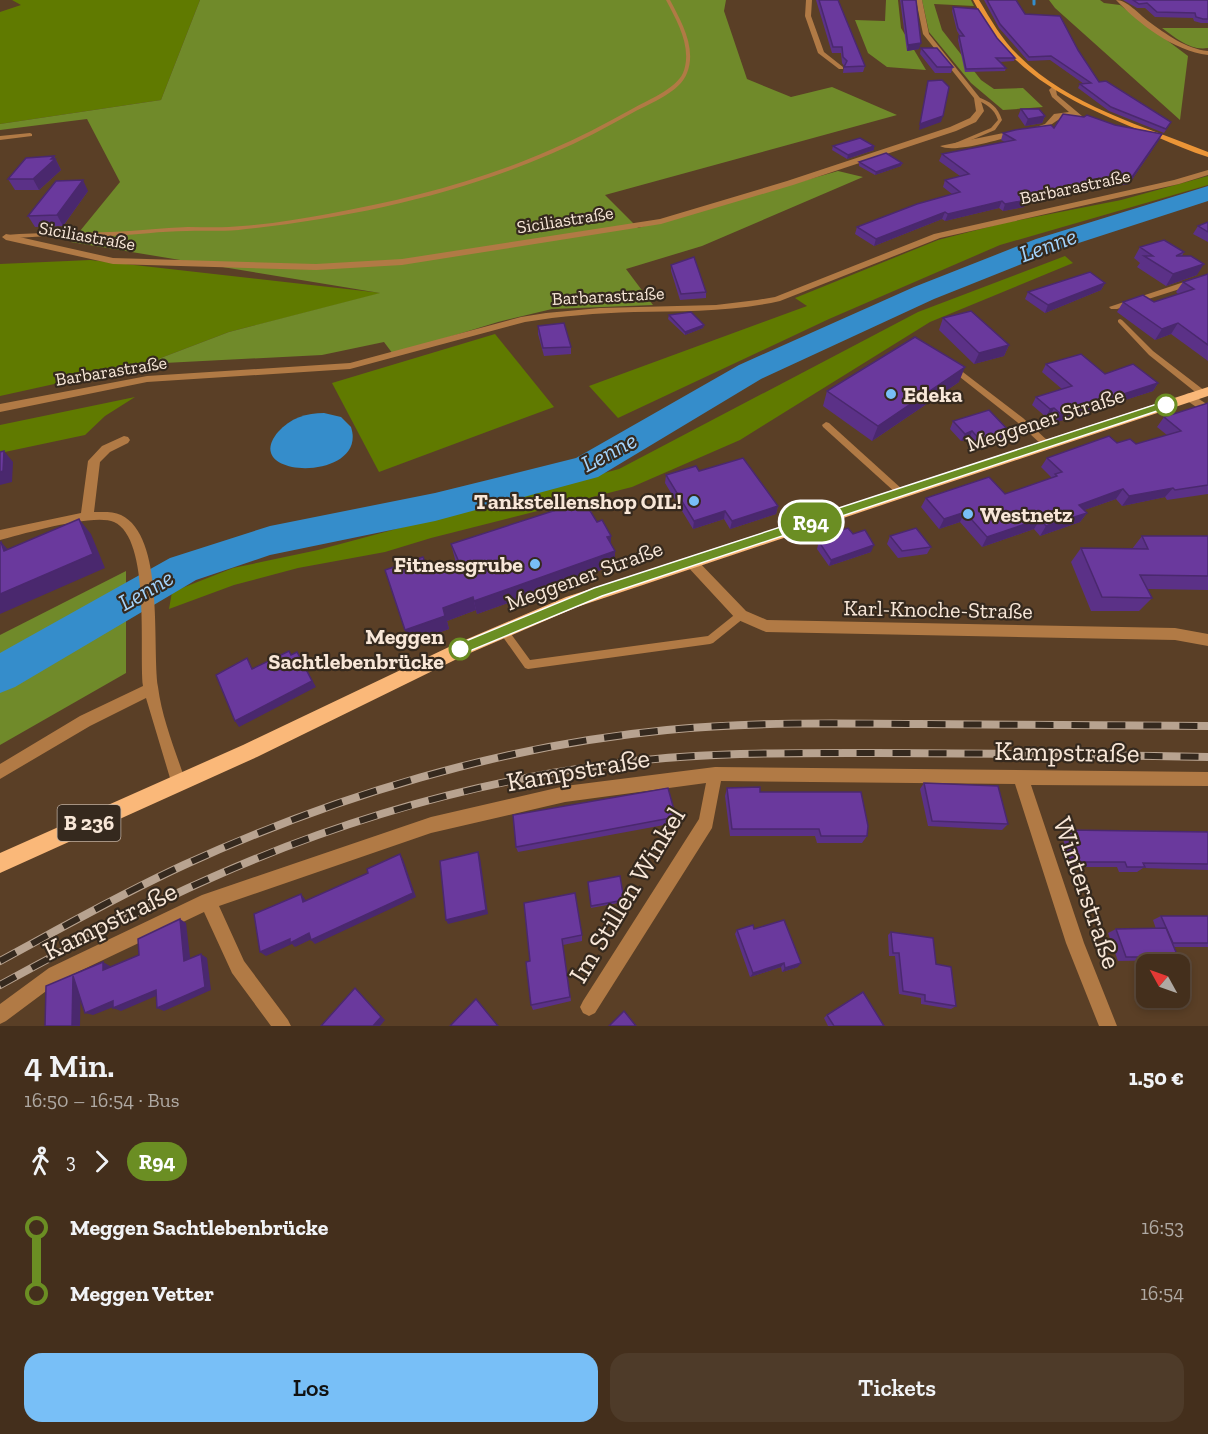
<!DOCTYPE html>
<html lang="de">
<meta charset="utf-8">
<style>
body{margin:0;font-family:"Zilla Slab",serif;background:#4e3b29;color:#f1f3f6;height:100vh;display:flex;flex-direction:column;font-size:22px;white-space:nowrap}
*{box-sizing:border-box;margin:0}
p{font-size:20px;color:#afa9a3}
.icon{flex:none;width:33px;height:33px;fill:none;stroke:currentColor;stroke-width:2;stroke-linecap:round;stroke-linejoin:round}
.map{position:relative;height:1026px;overflow:hidden}
.panel{display:flex;flex-direction:column;background:#442f1c;flex:1}
.panel>*{flex:none}
.badge{padding:0 12px;border-radius:20px;font-size:21px;line-height:39px}
.needle{width:39px;rotate:310deg}
.tools{position:absolute;left:1136px;top:954px;display:grid;gap:12px}
.tools a{display:grid;place-items:center;width:54px;height:54px;border-radius:12px;background:#442f1c;box-shadow:0 3px 9px #0003,0 0 0 2px #5c4a3b;font-size:30px}
.map>.badge{position:absolute;translate:-50% -50%;box-shadow:0 0 0 3px #fff}
.legs{display:flex;align-items:center;gap:9px;height:66px;padding:0 24px;font-size:20px}
.legs p{margin-inline-start:auto}
.head{display:flex;align-items:center;justify-content:space-between;height:102px;padding:0 24px}
h1{font-size:33px;font-weight:600;line-height:45px}
.primary-button{display:flex;gap:12px;margin-top:auto;padding:12px 24px}
.primary-button a{flex:1;height:69px;border-radius:18px;background:#78bff7;color:#111;font-size:24px;font-weight:600;line-height:69px;text-align:center}
.primary-button a+a{background:#4e3b29;color:#f1f3f6}
ul{padding:0 24px;list-style:none}
li{display:flex;align-items:center;gap:21px;height:66px;font-size:22px}
li i{display:grid;place-items:center;width:9px;height:100%;margin:0 8px;background:currentColor}
li i::after{content:'';width:15px;height:15px;margin:-8px;border:4px solid;border-radius:50%;background:#442f1c}
li p{margin-inline-start:auto}
li:first-child i{background:linear-gradient(#0000 50%,currentColor 0)}
li:last-child i{background:linear-gradient(currentColor 50%,#0000 0)}
.map>svg:first-child{display:block}
</style>
<div class="map">
<svg width="1208" height="1026" viewBox="0 0 1208 1026">
<rect width="100%" height="100%" fill="#5a3f26"/>
<!-- green -->
<g fill="#607a00">
<path d="M12 0H200L161 100 0 124V12L21 5Z"/>
<path d="M1208 176V185L1000 245 829 319 618 418 589 386 807 306 795 298 938 240 1004 223 1121 200Z"/>
<path d="M1065 256 1073 263 930 322 740 440 632 487 431 538 385 552 298 568 234 585 169 609 172 592 233 568 318 550 619 469 918 312Z"/>
<path d="M90 260 382 293 229 332 145 364 0 396V264Z"/>
<path d="M495 334 554 407 379 472 332 383Z"/>
<path d="M135 397 105 416 85 435 0 453V425Z"/>
</g>
<!-- forest -->
<g fill="#708a2a">
<path d="M200 0H726L724 11 747 79 791 97 832 87 897 115 605 195 638 228 838 171 863 177 702 246 626 269 653 305 552 309 498 322 393 354 384 342 322 355 145 364 229 332 380 293 71 242 120 182 87 119 0 130V124L161 100Z"/>
<path d="M886 0H898L901 28 926 70 887 67 868 53 855 20 885 21Z"/>
<path d="M922 0H971L974 6 934 4 942 30 981 80 994 89 1023 88 1043 107 1003 110 971 83 929 32Z"/>
<path d="M1049 0H1100L1104 3 1120 5 1188 56 1180 120 1055 8Z"/>
<path d="M1162 28H1208V48C1190 51 1176 38 1162 28Z"/>
<path d="M126 571V673L0 745V635Z"/>
</g>
<!-- water -->
<path fill="#358dcb" d="M324 413 341 417 351 427C369 482 238 480 278 432 290 418 307 413 324 413Z"/>
<g fill="none" stroke-linecap="round" stroke-linejoin="round">
<!-- stream -->
<path stroke="#358dcb" stroke-width="3" d="M1034 0V4"/>
<!-- river -->
<path fill="#358dcb" fill-rule="evenodd" d="M1208 186V201L1054 251 934 299 761 379 598 477 435 521 270 555 196 580 15 687 0 693V653L170 558 270 526 435 493 576 458 739 365 914 287 1036 239Z"/>
<!-- service -->
<g fill="#b17a45" fill-rule="evenodd">
<path d="M666 0H670C681 21 697 48 687 73 680 92 651 103 634 112 607 127 581 141 553 153 456 195 350 218 246 229 226 232 207 230 187 231 161 231 136 235 110 236 75 237 41 235 6 239L3 237 6 235C41 232 76 233 111 232 136 231 162 228 188 227 206 227 224 228 242 226 271 224 299 219 328 214 404 200 480 181 550 150 578 138 605 124 632 109 646 101 676 89 683 73 693 48 677 21 666 0Z"/>
<path d="M977 97C990 101 998 107 1002 120L995 130 957 146H953V144L991 128 998 120C994 108 986 104 975 99V98Z"/>
<path d="M30 133 32 134V136L0 140V136Z"/>
<path d="M1120 319 1122 320 1153 351 1205 391 1206 393 1205 395H1199L1149 355 1118 322V320Z"/>
<path d="M951 366H955L1023 418 1048 441 1049 443 1048 445H1042L1017 422 951 370Z"/>
<path d="M826 422 829 423 903 490 904 492 903 494H897L823 427 822 425Z"/>
<path d="M741 611 744 612 746 615 744 618 713 643 710 644 528 669 525 668 498 630 500 627 503 626 506 627 530 660 708 636 738 612Z"/>
</g>
<!-- minor -->
<g fill="#b17a45" fill-rule="evenodd">
<path d="M806 0H812L811 16 824 52 843 67V69H839L818 53 805 16Z"/>
<path d="M916 0H922L929 34 980 98 984 111 976 122 956 131 793 185 661 224 402 265 316 270 113 264 6 240 2 237 6 234 113 258 316 264 402 259 660 219 787 181 950 127 970 118 976 111 974 98 923 34Z"/>
<path d="M1116 0C1127 0 1139 14 1148 21 1166 34 1186 49 1208 51V55C1174 51 1139 24 1116 0Z"/>
<path d="M1053 86H1057L1056 90 1057 95 1082 116 1078 118C1060 109 1051 132 1033 132V128L1045 124 1054 114 1069 112 1052 97 1049 90Z"/>
<path d="M1018 130 1022 132 1021 134C1003 138 954 154 940 146Z"/>
<path d="M1208 170V175L1179 184 940 238 780 301C732 312 683 311 634 312 597 313 561 316 525 322L350 369 147 382 0 412V404L147 376 350 363 521 317 546 313 600 308 716 305 757 300 775 297 934 234 1174 180Z"/>
<path d="M1208 274V280L1117 309H1111L1109 307Z"/>
<path d="M1190 393 1208 405V415L1186 400 1185 397 1186 394Z"/>
<path d="M124 436 128 437 130 440 128 443 110 452 100 462 94 512C102 512 113 511 121 515 165 536 152 644 158 687 162 719 176 752 186 783L183 788 178 790 173 788 146 698 90 726 0 779V764L80 716 143 686C139 650 151 539 114 522 94 513 23 534 0 540V530L81 513 88 461 102 446Z"/>
<path d="M691 557 695 558 746 611 767 620 1175 628 1208 634V646L1175 640 766 632 736 619 687 566 685 562 687 558Z"/>
<path d="M715 767 1208 772V786L1031 785 1084 943 1117 1026H1099L1066 943 1015 784 721 781 712 828 595 1013 589 1016 583 1013 580 1007 583 1001 699 819 706 783 565 802 431 833 219 906 244 961 288 1020 291 1026H271L232 973 204 912 61 980 6 1021 0 1024V1004L49 968 202 895 431 817 565 786Z"/>
</g>
<!-- secondary -->
<path fill="#eb9537" fill-rule="evenodd" d="M973 0H979C991 20 1002 40 1019 56 1069 106 1144 126 1208 152V157C1191 152 1174 144 1157 137 1107 117 1055 97 1016 60 997 43 985 22 973 0Z"/>
<!-- primary -->
<path fill="#fab879" fill-rule="evenodd" d="M1208 387V396L577 607 463 656 257 757 0 873V853L243 745 451 646 566 597Z"/>
<defs>
<g id="rail">
<path d="M0 961C61 928 121 894 184 865 335 796 501 746 667 730 751 722 835 723 918 724 1015 725 1111 725 1208 726"/>
<path d="M0 985C70 947 140 909 213 877 339 821 474 782 611 764 698 752 787 753 875 753 986 753 1097 755 1208 757"/>
</g>
</defs>
<!-- rail casing -->
<use href="#rail" stroke="#b8a390" stroke-width="8"/>
<!-- rail -->
<use href="#rail" stroke="#35291e" stroke-width="6" stroke-dasharray="18" stroke-linecap="butt"/>
</g>
<!-- wall -->
<g fill="#5b3187">
<path d="M816 0H838L865 66 863 72 843 73 844 66 842 63 841 53H832Z"/>
<path d="M900 0H916L919 49 907 51Z"/>
<path d="M984 0H1016L1025 14 1078 50 1099 82 1171 122 1164 133 1109 111 1078 88 1080 84H1084L1050 60 1028 61 999 28Z"/>
<path d="M1123 0H1208V23H1201L1194 21 1193 18 1155 17 1145 8H1137Z"/>
<path d="M953 7 997 38 1015 58 1014 61 999 62 1006 68 1005 71 965 72 958 40 959 36H960L957 31 952 11Z"/>
<path d="M921 48 953 67 951 73H935L920 54Z"/>
<path d="M1021 109 1045 116 1042 123 1025 126 1018 116Z"/>
<path d="M1115 125 1162 134 1159 140 1129 184 1041 197 1040 199 1027 202 1024 207 1003 211 999 208 945 221 942 219 874 246 855 234 857 227 952 194 943 187 945 180 960 176 939 161 942 154 1005 142 1001 140 1003 133 1054 128Z"/>
<path d="M833 146 874 150 847 159 832 150Z"/>
<path d="M54 156 61 170 39 190H15L8 179Z"/>
<path d="M859 162 902 163 901 166 875 175 859 166Z"/>
<path d="M88 191 63 226 35 227 28 216Z"/>
<path d="M1208 222V242L1193 234 1198 226Z"/>
<path d="M1140 247 1184 252 1182 256 1197 275 1166 286 1137 267 1140 263 1134 258Z"/>
<path d="M671 265 706 292V298L680 300 671 271Z"/>
<path d="M1208 274V361L1171 334 1155 340 1117 312 1123 302H1154L1178 294 1176 292 1183 282Z"/>
<path d="M1105 283 1101 290 1045 313 1025 299 1028 292Z"/>
<path d="M669 315 704 325 703 328 685 335 668 319Z"/>
<path d="M943 318 1009 345 1004 356 974 364 939 330Z"/>
<path d="M538 326 571 347V354L544 356 538 334Z"/>
<path d="M1046 364 1105 374 1158 383 1153 391 1057 422 1050 416 1046 417 1032 405 1036 397 1062 389 1042 372Z"/>
<path d="M959 382 872 441 823 406 827 391Z"/>
<path d="M1208 403V494L1167 500 1165 497 1122 506 1116 499 1084 510 1087 513 1080 522 1040 536 1034 529 982 547 960 522 939 529 921 507 926 498 1005 494 1052 478 1041 467 1047 458 1117 443 1136 444 1167 435 1157 427 1164 417Z"/>
<path d="M953 421 1009 431 1005 438 977 447 969 439 961 441 950 429Z"/>
<path d="M699 471 778 506 776 514 730 529 724 519 693 529 665 483 666 475Z"/>
<path d="M853 534 871 552 829 566 817 549 820 537Z"/>
<path d="M890 536 931 547 927 554 898 558 887 544Z"/>
<path d="M1142 536H1208V590L1148 589 1152 598 1139 611H1091L1071 562 1081 548 1132 549Z"/>
<path d="M451 544H611L615 565 477 614 476 610 447 621 449 629 410 643 429 572 456 563Z"/>
<path d="M924 783 1008 824 1002 830 928 826 920 789Z"/>
<path d="M727 788 760 792 867 836 862 843H817L815 836H730L725 796Z"/>
<path d="M676 817 675 823 518 852 516 847Z"/>
<path d="M1068 830 1208 832V870L1143 868 1137 872H1119L1117 867H1072L1062 836Z"/>
<path d="M588 882 624 900V902L591 908Z"/>
<path d="M524 903 582 935V941L563 945 571 1001 533 1010 531 1005 530 961Z"/>
<path d="M1161 916H1208V947H1174L1178 957 1169 960 1118 961 1108 933 1116 929H1156L1153 920Z"/>
<path d="M754 929 798 967 782 972 781 967 750 977 735 934 737 930Z"/>
<path d="M891 932 936 964 956 1006 951 1009 921 1004V998L899 994 895 956H889L888 935Z"/>
<path d="M827 1015 884 1026H828L824 1018Z"/>
</g>
<!-- shaded-wall -->
<g fill="#4a286e">
<path d="M921 43 919 49 907 51 908 45Z"/>
<path d="M943 116 941 122 919 130 920 124Z"/>
<path d="M1045 116 1042 123 1025 126 1028 119Z"/>
<path d="M1162 134 1159 140 1129 184 1041 197 1040 199 1027 202 1024 207 1003 211 1005 204 1023 196 1041 191Z"/>
<path d="M874 146V150L847 159 848 155Z"/>
<path d="M54 156 61 170 39 190 33 179Z"/>
<path d="M902 163 901 166 875 175 876 172Z"/>
<path d="M83 180 88 191 63 226 57 215Z"/>
<path d="M1002 201 999 208 945 221 948 214Z"/>
<path d="M945 212 942 219 874 246 876 239Z"/>
<path d="M1204 264 1197 275 1166 286 1173 274Z"/>
<path d="M1105 283 1101 290 1045 313 1048 305Z"/>
<path d="M1178 323 1171 334 1155 340 1162 329Z"/>
<path d="M704 325 703 328 685 335V332Z"/>
<path d="M1009 345 1004 356 974 364 979 353Z"/>
<path d="M965 367 959 382 872 441 878 426Z"/>
<path d="M1158 383 1153 391 1057 422 1061 414Z"/>
<path d="M1054 408 1050 416 1046 417 1050 409Z"/>
<path d="M972 431 969 439 961 441 965 434Z"/>
<path d="M1009 431 1005 438 977 447 980 440Z"/>
<path d="M4 451 13 462 12 482 0 485V472Z"/>
<path d="M1173 488 1165 497 1122 506 1129 496Z"/>
<path d="M1123 489 1116 499 1073 514 1079 505Z"/>
<path d="M778 506 776 514 730 529 732 521Z"/>
<path d="M725 511 724 519 693 529 694 521Z"/>
<path d="M965 512 960 522 939 529 944 519Z"/>
<path d="M1087 513 1080 522 1040 536 1046 526Z"/>
<path d="M79 519 91 534 105 568 0 614V594Z"/>
<path d="M1040 519 1034 529 982 547 987 537Z"/>
<path d="M611 536V549L607 537Z"/>
<path d="M1 542 14 556 4 551Z"/>
<path d="M874 545 871 552 829 566 831 560Z"/>
<path d="M615 551V565L477 614 474 601Z"/>
<path d="M473 597 476 610 447 621 449 629 410 643 405 630 443 608Z"/>
<path d="M297 652 316 687 239 727 235 721Z"/>
<path d="M478 852 480 857 488 914 448 924 446 920Z"/>
<path d="M400 854 403 859 416 897 315 944 311 940Z"/>
<path d="M301 894 305 899 307 906 303 902Z"/>
<path d="M180 919 186 923 191 965 184 961Z"/>
<path d="M309 933 314 938 295 947 292 944 266 956 260 952 290 939Z"/>
<path d="M201 954 207 958 211 990 164 1011 157 1008Z"/>
<path d="M103 962 110 966V973L103 970Z"/>
<path d="M784 963 781 967 750 977 753 973Z"/>
<path d="M801 963 798 967 782 972 785 968Z"/>
<path d="M73 976 81 979 80 1026H72Z"/>
<path d="M355 988 385 1020 380 1026H373Z"/>
<path d="M156 990 163 993 121 1011 113 1008Z"/>
<path d="M113 1001 121 1004 93 1015 85 1013Z"/>
</g>
<!-- building -->
<g fill="#6a399d" stroke="#4a286e" stroke-width="1.5">
<path d="M819 0H838L865 66 844 67 847 61 843 57 842 47H833Z"/>
<path d="M902 0H916L921 43 908 45Z"/>
<path d="M987 0H1016L1025 14 1060 16 1078 50 1099 82 1106 81 1171 122 1166 129 1111 107 1080 84 1091 83 1051 56 1029 57 1000 24Z"/>
<path d="M1133 0H1208V19H1203L1196 17 1195 13 1157 12 1147 3 1139 4Z"/>
<path d="M953 7 978 9 997 38 1015 58H996L1006 68 966 69 959 36H964L958 28Z"/>
<path d="M921 48H937L953 67H937Z"/>
<path d="M942 80 949 87 943 116 920 124 928 81Z"/>
<path d="M1021 109H1039L1045 116 1028 119Z"/>
<path d="M1063 114 1084 117 1087 115 1115 125 1162 134 1132 177 1041 191 1043 192 1023 196 1027 200 1005 204 1002 201 948 214 945 212 876 239 857 227 917 204 960 192 945 180 969 174 942 154 1015 140 1003 133 1015 130 1051 125 1054 128Z"/>
<path d="M860 138 874 146 848 155 833 146Z"/>
<path d="M886 153 902 163 876 172 859 162Z"/>
<path d="M54 156 51 159H55L33 179H8L26 158Z"/>
<path d="M83 180 57 215 28 216 56 181Z"/>
<path d="M1208 222V232L1198 226Z"/>
<path d="M1164 240 1184 252 1176 256H1191L1204 264 1173 274 1144 256H1153L1140 247Z"/>
<path d="M694 257 706 292 681 294 671 265Z"/>
<path d="M1090 272 1105 283 1048 305 1028 292Z"/>
<path d="M1208 274V345L1178 323 1162 329 1123 302 1143 295 1154 302 1194 289 1183 282Z"/>
<path d="M971 311 1009 345 979 353 943 318Z"/>
<path d="M691 312 704 325 685 332 669 315Z"/>
<path d="M564 323 571 347 543 348 538 326Z"/>
<path d="M915 337 965 367 878 426 827 391Z"/>
<path d="M1081 354 1105 374 1133 364 1158 383 1061 414 1054 408 1050 409 1036 397 1072 386 1046 364Z"/>
<path d="M1208 403V485L1175 490 1173 488 1129 496 1123 489 1079 505 1087 513 1046 526 1040 519 987 537 965 512 944 519 926 498 989 477 1005 494 1057 476 1055 474 1062 472 1047 458 1109 436 1117 443 1130 439 1136 444 1181 431 1164 417Z"/>
<path d="M989 410 1009 431 980 440 972 431 965 434 953 421Z"/>
<path d="M4 451 3 471 0 472V452Z"/>
<path d="M743 458 778 506 732 521 725 511 694 521 666 475 696 466 699 471Z"/>
<path d="M584 501 597 522 602 520 611 536 607 537 615 551 474 601 473 597 443 608 445 616 405 630 385 570 423 557 429 572 459 562 451 544Z"/>
<path d="M79 519 93 554 0 594V543L1 542 4 551Z"/>
<path d="M848 528 853 534 865 530 874 545 831 560 819 542 823 541 820 537Z"/>
<path d="M916 528 931 547 902 551 890 536Z"/>
<path d="M1142 536H1208V576L1140 575 1152 598 1102 597 1081 548 1148 549Z"/>
<path d="M289 651 291 655 297 652 312 681 235 721 216 675 247 658 252 669Z"/>
<path d="M924 783 998 786 1008 824 932 821Z"/>
<path d="M760 787V792H861L868 826 867 836H821L819 829H732L727 788Z"/>
<path d="M668 788 676 817 516 847 513 815Z"/>
<path d="M1068 830 1208 832V864L1143 863 1145 867H1127L1125 862H1079Z"/>
<path d="M478 852 486 910 446 920 440 861Z"/>
<path d="M400 854 413 893 311 940 309 933 290 943V939L260 952 254 914 301 894 303 902 368 873 367 869Z"/>
<path d="M620 876 624 900 591 906 588 882Z"/>
<path d="M575 893 582 935 562 939 570 997 531 1005 526 962 530 961 524 903Z"/>
<path d="M1161 916H1208V943H1173Z"/>
<path d="M180 919 184 961 201 954 205 987 157 1008 156 990 113 1008V1001L85 1013 73 976 72 1026H45L46 986 103 962V970L139 955 138 939Z"/>
<path d="M784 920 801 963 785 968 784 963 753 973 737 930 753 925 754 929Z"/>
<path d="M1166 928 1178 957H1126L1116 929Z"/>
<path d="M891 932 933 938 936 964 951 967 956 1006 925 1001V995L903 991 899 953H893Z"/>
<path d="M355 988 381 1017 373 1026H321Z"/>
<path d="M863 992 884 1026H834L827 1015Z"/>
<path d="M476 999 498 1026H450Z"/>
<path d="M624 1011 636 1026H609Z"/>
</g>
<!-- line-1 -->
<path fill="#6b8e23" stroke="#fff" stroke-width="1.5" d="M1166 401 1171 405 1169 407 602 596 460 655 456 654 454 649 456 645 594 588Z"/>
<!-- markers -->
<g fill="#78bff7" stroke="#35291e" stroke-width="2">
<circle cx="891" cy="394" r="6"/>
<circle cx="694" cy="501" r="6"/>
<circle cx="968" cy="514" r="6"/>
<circle cx="535" cy="564" r="6"/>
</g>
<g fill="#fff" stroke="#6b8e23" stroke-width="3">
<circle cx="1166" cy="405" r="10"/>
<circle cx="460" cy="649" r="10"/>
</g>
<g text-anchor="middle" stroke-width="4.5" stroke-linejoin="round" paint-order="stroke">
<!-- far-street labels -->
<g font-size="18" fill="#f8e7d8" stroke="#35291e">
<text transform="translate(1075 187) rotate(-12)" y="6">Barbarastraße</text>
<text transform="translate(565 220) rotate(-9)" y="6">Siciliastraße</text>
<text transform="translate(87 236) rotate(10)" y="6">Siciliastraße</text>
<text transform="translate(608 296) rotate(-3)" y="6">Barbarastraße</text>
<text transform="translate(111 371) rotate(-9)" y="6">Barbarastraße</text>
</g>
<!-- shield labels -->
<rect fill="#35291e" stroke="#beaea0" stroke-width="1.5" x="57.5" y="805" width="63" height="36" rx="4.5"/>
<g font-size="21" font-weight="bold" fill="#f8e7d8">
<text x="89" y="830">B 236</text>
</g>
<!-- poi labels -->
<g font-size="22" font-weight="bold" fill="#f8e7d8" stroke="#35291e" text-anchor="start">
<text x="903" y="402">Edeka</text>
<text x="682" y="509" text-anchor="end">Tankstellenshop OIL!</text>
<text x="980" y="522">Westnetz</text>
<text x="523" y="572" text-anchor="end">Fitnessgrube</text>
</g>
<!-- street labels -->
<g font-size="22" fill="#f8e7d8" stroke="#35291e">
<text transform="translate(1045 419) rotate(-18)" y="8">Meggener Straße</text>
<text transform="translate(584 575) rotate(-20)" y="8">Meggener Straße</text>
<text transform="translate(938 609) rotate(1)" y="8">Karl-Knoche-Straße</text>
</g>
<!-- stop labels -->
<g font-size="22" font-weight="bold" fill="#f8e7d8" stroke="#35291e" text-anchor="end">
<text x="444" y="644">Meggen<tspan x="444" dy="25">Sachtlebenbrücke</tspan></text>
</g>
<!-- water labels -->
<g font-size="24" font-style="italic" fill="#a4d4fc" stroke="#35291e">
<text transform="translate(1048 245) rotate(-20)" y="8">Lenne</text>
<text transform="translate(609 452) rotate(-28)" y="8">Lenne</text>
<text transform="translate(146 590) rotate(-30)" y="8">Lenne</text>
</g>
<!-- near-street labels -->
<g font-size="27" fill="#f8e7d8" stroke="#35291e">
<text transform="translate(1067 752) rotate(1)" y="9">Kampstraße</text>
<text transform="translate(578 770) rotate(-10)" y="9">Kampstraße</text>
<text transform="translate(1087 893) rotate(71)" y="9">Winterstraße</text>
<text transform="translate(627 895) rotate(-59)" y="9">Im Stillen Winkel</text>
<text transform="translate(110 921) rotate(-26)" y="9">Kampstraße</text>
</g>
</g>
</svg>
<div class="tools">
<a><svg class="needle" viewBox="-14 -14 28 28"><path d="M0-13l5 13h-10z" fill="#e53935"/><path d="M0 13l5-13h-10z" fill="#afa9a3"/></svg></a>
</div>
<b class="badge" style="left:811px;top:522px;background:#6b8e23;color:#fff">R94</b>
</div>
<section class="panel">
<div class="head"><div><h1>4 Min.</h1><p>16:50 – 16:54 · Bus</p></div><b>1.50 €</b></div>
<div class="legs"><svg class="icon" aria-label="walk" viewBox="0 0 24 24"><circle cx="13" cy="4" r="2"/><path d="M13 8l-2 6 4 7M11 14l-3 7M7 12l3-4h3l4 4"/></svg>3<svg class="icon" aria-label="forward" viewBox="0 0 24 24"><path d="M9 5l7 7-7 7"/></svg><b class="badge" style="background:#6b8e23;color:#fff">R94</b></div>
<ul>
<li><i style="color:#6b8e23"></i><b>Meggen Sachtlebenbrücke</b><p>16:53</p></li>
<li><i style="color:#6b8e23"></i><b>Meggen Vetter</b><p>16:54</p></li>
</ul>
<div class="primary-button"><a>Los</a><a>Tickets</a></div>
</section>
